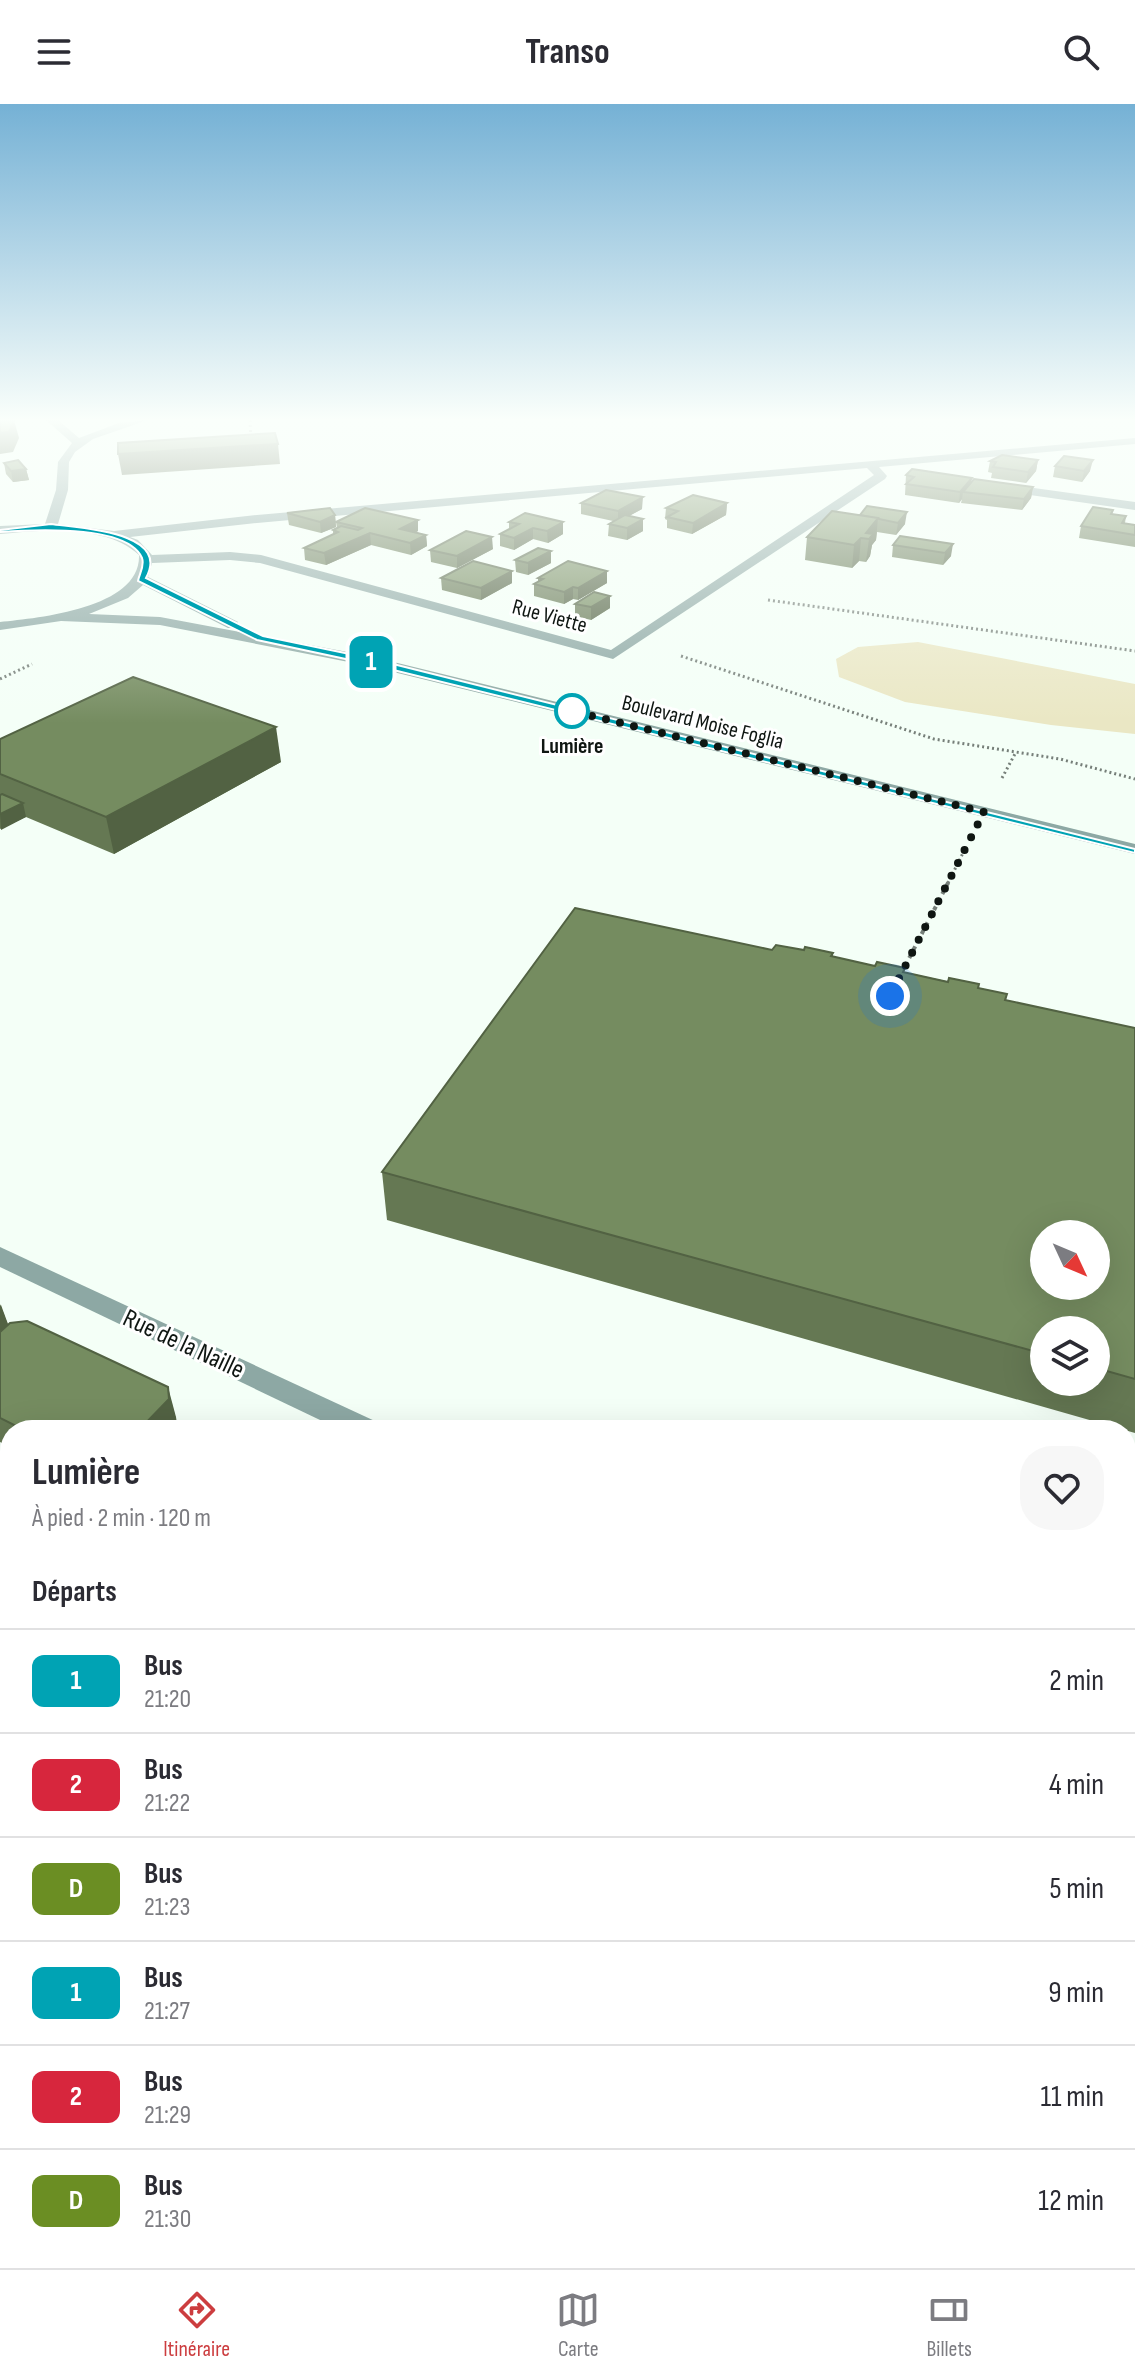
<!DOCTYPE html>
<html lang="fr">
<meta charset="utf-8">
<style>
body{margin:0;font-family:"Sofia Sans Condensed",sans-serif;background:#f7f7f7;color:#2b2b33;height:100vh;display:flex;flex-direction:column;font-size:30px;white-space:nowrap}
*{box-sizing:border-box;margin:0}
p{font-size:26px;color:#7c7c81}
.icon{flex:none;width:44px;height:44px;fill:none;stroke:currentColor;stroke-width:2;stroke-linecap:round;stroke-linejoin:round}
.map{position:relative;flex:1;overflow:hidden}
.side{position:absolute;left:0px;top:1316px;width:1136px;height:848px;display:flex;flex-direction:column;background:#fff;border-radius:32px 32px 0 0;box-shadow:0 8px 32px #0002}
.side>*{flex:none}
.badge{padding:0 16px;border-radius:12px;font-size:28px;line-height:52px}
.needle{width:52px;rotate:134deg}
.fabs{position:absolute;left:1030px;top:1116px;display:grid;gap:16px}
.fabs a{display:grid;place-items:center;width:80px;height:80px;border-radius:50%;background:#fff;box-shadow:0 8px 32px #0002;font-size:40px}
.you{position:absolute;width:40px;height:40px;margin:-20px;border:6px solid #fff;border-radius:50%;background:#1a73e8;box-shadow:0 0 0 12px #1a73e833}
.map>.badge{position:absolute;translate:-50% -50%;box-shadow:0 0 0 4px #fff}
h2{padding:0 32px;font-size:30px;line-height:72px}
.round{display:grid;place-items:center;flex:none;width:84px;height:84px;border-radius:32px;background:#f7f7f7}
.head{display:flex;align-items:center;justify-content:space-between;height:136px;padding:0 32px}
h1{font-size:38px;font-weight:700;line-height:60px}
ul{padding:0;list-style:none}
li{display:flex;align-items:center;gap:24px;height:104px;padding:0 32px;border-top:2px solid #e1e1e2}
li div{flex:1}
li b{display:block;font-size:30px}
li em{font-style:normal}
li .badge{min-width:88px;font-weight:700;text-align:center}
header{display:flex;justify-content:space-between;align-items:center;height:104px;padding:0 32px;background:#fff;font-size:36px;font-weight:700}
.tabs{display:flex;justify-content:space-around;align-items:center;height:112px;border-top:2px solid #e1e1e2;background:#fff;font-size:22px;color:#7c7c81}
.tabs a{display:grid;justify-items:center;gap:4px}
.tabs .on{color:#cc3d3f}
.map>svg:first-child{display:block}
</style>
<header><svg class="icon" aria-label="menu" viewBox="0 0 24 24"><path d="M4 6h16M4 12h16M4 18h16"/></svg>Transo<svg class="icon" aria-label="search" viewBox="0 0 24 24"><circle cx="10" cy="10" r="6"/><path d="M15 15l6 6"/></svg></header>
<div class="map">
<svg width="1135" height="2164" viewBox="0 0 1135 2164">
<rect width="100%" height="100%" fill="#f4fff7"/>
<!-- green -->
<path fill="#eae7c4" d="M918 538 1135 580V630L1051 621 905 598 839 573 836 555 858 543Z"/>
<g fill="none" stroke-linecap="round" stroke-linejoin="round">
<!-- path-far3 -->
<g stroke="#767f79" stroke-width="3" stroke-dasharray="2 3" stroke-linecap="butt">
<path d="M250 316 251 337"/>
<path d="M768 496 1135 547"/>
<path d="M681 552 934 635 1060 655 1135 675"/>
<path d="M0 575 32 560"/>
<path d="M1002 674 1016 648"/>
<path d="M948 779 966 743"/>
</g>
<!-- path-far2 -->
<path stroke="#767f79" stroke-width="4" stroke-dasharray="4 5" stroke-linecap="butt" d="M901 870 949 777"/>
<!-- path-far1 -->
<path stroke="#767f79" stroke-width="6" stroke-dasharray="5 7" stroke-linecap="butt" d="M0 1432 10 1436"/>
<!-- path -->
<path stroke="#767f79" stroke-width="8" stroke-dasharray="6 9" stroke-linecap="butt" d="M1126 2021 1135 2025"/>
<!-- minor -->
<g fill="#8da8a4" fill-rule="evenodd">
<path d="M46 316H58L79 334 119 319 148 316 93 335 75 348 69 358 68 386 58 420 114 427 257 411 1135 334V340L879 363 887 372 885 375 613 555 260 459 230 456 152 459 148 473 238 518V524H228L143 481 128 494 89 510 160 513 369 552 1135 740V750L369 562 160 521 61 517 0 526V518C40 514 141 504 139 451 106 420 42 426 0 430V422L45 420 56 386 58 358 72 339ZM867 364 874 371 611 546 261 451 230 448 152 451 138 436 130 433 257 419Z"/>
<path d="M999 379 1135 398V406L995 386 993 383Z"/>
<path d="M0 1143 377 1318 381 1326H341L0 1163Z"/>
<path d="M1126 1478 1135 1479V1505L1126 1504Z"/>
</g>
<!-- major -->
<g fill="#2d645d" fill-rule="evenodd">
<path d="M0 1651 10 1655V1687L0 1683Z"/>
<path d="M0 1863 10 1867V1906L0 1902Z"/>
<path d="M527 2154H585L589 2164H531Z"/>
<path d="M1028 2154H1087L1091 2164H1032Z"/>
</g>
</g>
<!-- wall -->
<g fill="#657853" fill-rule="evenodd">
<path d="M1038 356 1036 367 1026 379 991 374 992 369 988 368 990 357Z"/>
<path d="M4 359 26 365 29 376 13 378 6 370Z"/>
<path d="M1055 362 1090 367 1082 378 1053 373Z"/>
<path d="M906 371 971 377 1033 383 1031 394 1022 406 961 399 962 395 959 399 905 391Z"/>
<path d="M581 399 642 405 629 412 643 415V427L627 436 608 432 609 420 613 417 581 410Z"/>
<path d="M727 399 726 411 692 430 667 424V416L665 415 666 404Z"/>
<path d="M1113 406 1112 410 1126 412 1125 419 1135 421V443L1079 434 1081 422Z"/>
<path d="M832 407 905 420 896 431 877 428 876 436 872 441 870 452 866 458 859 457 852 464 805 456 807 433Z"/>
<path d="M287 409 335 411 336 423 321 429 289 421Z"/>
<path d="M418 416V427L416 428 426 431 427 442 411 451 371 441 326 461 305 456 304 444 333 430V426L337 424 336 418Z"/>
<path d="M509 418H563V430L548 439 533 435 514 446 500 442V430L509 425Z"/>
<path d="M900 432 951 452 943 461 892 453 893 441Z"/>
<path d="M493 445 457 464 431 458 430 446Z"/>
<path d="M551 447V459L528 471 516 468 515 456Z"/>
<path d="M512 467V479L481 496 442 486 441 474Z"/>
<path d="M538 474 607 479 578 496 573 495 564 500 534 492V480L538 478Z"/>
<path d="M610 492V504L591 516 575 512V500Z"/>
<path d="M0 635 281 658 114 750 26 713 0 725Z"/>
<path d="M772 846H804L833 849V853L875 862 905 864 904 868 1007 890 1006 896 1135 924V1329L387 1116 382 1068ZM1044 1226H1096V1278H1044Z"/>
<path d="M0 1200 8 1221 176 1313 177 1325 176 1326H10V1343L0 1338Z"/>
<path d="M1126 1718 1135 1721V1851L1126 1848Z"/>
</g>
<!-- shaded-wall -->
<g fill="#526243">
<path d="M14 316 19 334 13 348 0 350V329Z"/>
<path d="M278 340 280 360 122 371 118 350Z"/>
<path d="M1038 356 1036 367 1026 379 1028 368Z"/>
<path d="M1093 356 1090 367 1082 378 1084 367Z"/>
<path d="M26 365 29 376 13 378 11 367Z"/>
<path d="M972 374 970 385 963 388 962 395 959 399 960 388Z"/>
<path d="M1033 383 1031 394 1022 406 1024 395Z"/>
<path d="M643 393 642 405 618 418V407Z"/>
<path d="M727 399 726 411 692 430 693 419Z"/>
<path d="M907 408 905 420 896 431 898 419Z"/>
<path d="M335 411 336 423 321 429 320 418Z"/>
<path d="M878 414 876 436 872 441 870 452 866 458 869 435 866 429Z"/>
<path d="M643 415V427L627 436V424Z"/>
<path d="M418 416V427L401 436 400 425Z"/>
<path d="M563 418V430L548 439 547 427Z"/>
<path d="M533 424V435L514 446V434Z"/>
<path d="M370 429 371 441 326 461 324 449Z"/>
<path d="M426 431 427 442 411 451 410 439Z"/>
<path d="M492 433 493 445 457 464V452Z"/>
<path d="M861 434 859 457 852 464 854 441Z"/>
<path d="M953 440 951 452 943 461 945 449Z"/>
<path d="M551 447V459L528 471V459Z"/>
<path d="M512 467V479L481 496V484Z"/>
<path d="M607 467V479L578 496V484Z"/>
<path d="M573 483V495L564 500V488Z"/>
<path d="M610 492V504L591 516V503Z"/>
<path d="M276 623 281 658 114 750 106 713Z"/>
<path d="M23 699 26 713 1 726 0 710Z"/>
<path d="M1 1201 12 1231 0 1239V1202Z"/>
<path d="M168 1283 176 1313 177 1325 176 1326H139Z"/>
</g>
<!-- building -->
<g fill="#758c60" stroke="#526243" stroke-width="2" fill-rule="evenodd">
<path d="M0 316H14L9 328 0 329Z"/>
<path d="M275 329 278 340 118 350V339Z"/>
<path d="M1002 351 1038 356 1028 368 993 363 996 358 990 357Z"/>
<path d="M1064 352 1093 356 1084 367 1055 362Z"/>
<path d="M18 356 26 365 11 367 4 359Z"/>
<path d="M912 365 972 374 960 388 906 380 914 373 906 371Z"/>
<path d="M974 375 1033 383 1024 395 963 388Z"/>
<path d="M606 386 643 393 618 407 581 399Z"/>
<path d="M693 391 727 399 693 419 667 413 678 407 666 404Z"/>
<path d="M867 402 907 408 898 419 860 411Z"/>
<path d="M1093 403 1113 406 1111 410 1126 412 1122 419 1135 421V431L1081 422Z"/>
<path d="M330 404 335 411 320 418 287 409Z"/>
<path d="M365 404 418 416 400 425 426 431 410 439 370 429 324 449 304 444 338 428 333 426 341 422 358 426 362 424 336 418Z"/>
<path d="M832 407 878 414 866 429 873 430 869 435 861 434 854 441 807 433Z"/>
<path d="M525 409 563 418 547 427 533 424 514 434 500 430 519 420 509 418Z"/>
<path d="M625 411 643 415 627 424 609 420Z"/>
<path d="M466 427 492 433 457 452 430 446Z"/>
<path d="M900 432 953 440 945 449 893 441Z"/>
<path d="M538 444 551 447 528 459 515 456Z"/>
<path d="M473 457 512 467 481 484 441 474Z"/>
<path d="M568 457 607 467 578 484 573 483 564 488 534 480 543 475 538 474Z"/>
<path d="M594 488 610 492 591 503 575 500Z"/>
<path d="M133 573 276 623 106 713 0 670V635Z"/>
<path d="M2 690 23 699 0 710V691Z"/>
<path d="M575 804 772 846 776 841 804 846 805 843 833 849 831 852 875 862 877 858 905 864 903 868 948 878 949 874 979 880 978 884 1007 890 1005 896 1135 924V1275L1096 1264V1226H1044V1250L382 1068ZM1044 1130H1096V1182H1044Z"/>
<path d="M27 1217 168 1283 169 1295 139 1326H24L0 1314V1228L10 1219Z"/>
<path d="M273 1320 288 1326H268Z"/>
<path d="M1126 1718 1135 1721V1821L1126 1818Z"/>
</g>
<!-- sky -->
<linearGradient id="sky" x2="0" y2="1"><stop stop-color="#75b1d5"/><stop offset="0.51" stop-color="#fafffb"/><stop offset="1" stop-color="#fafffb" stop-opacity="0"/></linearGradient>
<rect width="1135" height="619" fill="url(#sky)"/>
<!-- line -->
<path fill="#00a3b4" stroke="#fff" stroke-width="2" d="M51 420C77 424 172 427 146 474L263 532 369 554 1135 745V749L369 560 257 536 138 477C139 470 145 462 142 454 127 420 30 426 0 428V426Z"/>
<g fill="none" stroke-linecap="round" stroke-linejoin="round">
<!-- walk -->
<path stroke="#0f1612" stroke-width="8" stroke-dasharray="0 14.4" d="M572 607 568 606 984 708 890 892"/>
</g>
<!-- markers -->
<circle fill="#fff" stroke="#00a3b4" stroke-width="4" cx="572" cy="607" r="16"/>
<g text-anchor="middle" stroke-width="6" stroke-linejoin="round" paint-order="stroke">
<!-- far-street labels -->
<g font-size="22" fill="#0f1612" stroke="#fff">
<text transform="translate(550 511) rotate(15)" y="8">Rue Viette</text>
<text transform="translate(703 617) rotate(14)" y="8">Boulevard Moise Foglia</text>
</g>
<!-- far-stop labels -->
<g font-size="22" font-weight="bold" fill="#0f1612" stroke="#fff">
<text x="572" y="649">Lumière</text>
</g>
<!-- street labels -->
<g font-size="26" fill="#0f1612" stroke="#fff">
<text transform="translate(184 1239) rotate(25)" y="9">Rue de la Naille</text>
</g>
</g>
</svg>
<div class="fabs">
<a><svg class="needle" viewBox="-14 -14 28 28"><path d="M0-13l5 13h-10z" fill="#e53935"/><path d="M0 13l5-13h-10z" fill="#7c7c81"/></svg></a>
<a><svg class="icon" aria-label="layers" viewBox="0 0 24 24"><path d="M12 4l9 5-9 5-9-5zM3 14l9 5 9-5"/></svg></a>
</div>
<div class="you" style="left:890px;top:892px"></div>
<b class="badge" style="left:371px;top:558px;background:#00a3b4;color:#fff">1</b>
<section class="side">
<div class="head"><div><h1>Lumière</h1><p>À pied · 2 min · 120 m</p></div><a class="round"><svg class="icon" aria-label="heart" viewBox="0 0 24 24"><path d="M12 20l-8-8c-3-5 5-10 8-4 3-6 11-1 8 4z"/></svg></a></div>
<h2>Départs</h2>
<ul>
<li><span class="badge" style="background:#00a3b4;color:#fff">1</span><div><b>Bus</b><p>21:20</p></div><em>2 min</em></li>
<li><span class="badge" style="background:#d7263d;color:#fff">2</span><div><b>Bus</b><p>21:22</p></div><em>4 min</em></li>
<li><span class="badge" style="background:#6b8e23;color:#fff">D</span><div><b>Bus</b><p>21:23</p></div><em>5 min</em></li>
<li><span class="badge" style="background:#00a3b4;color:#fff">1</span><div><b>Bus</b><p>21:27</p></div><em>9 min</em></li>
<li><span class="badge" style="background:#d7263d;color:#fff">2</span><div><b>Bus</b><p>21:29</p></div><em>11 min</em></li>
<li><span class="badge" style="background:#6b8e23;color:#fff">D</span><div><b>Bus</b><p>21:30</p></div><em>12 min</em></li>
</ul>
</section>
</div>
<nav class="tabs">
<a class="on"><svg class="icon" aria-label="directions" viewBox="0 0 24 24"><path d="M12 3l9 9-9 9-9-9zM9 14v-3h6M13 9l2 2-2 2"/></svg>Itinéraire</a>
<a><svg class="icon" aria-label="map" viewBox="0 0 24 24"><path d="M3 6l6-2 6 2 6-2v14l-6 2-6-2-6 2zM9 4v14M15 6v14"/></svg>Carte</a>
<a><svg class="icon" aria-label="tickets" viewBox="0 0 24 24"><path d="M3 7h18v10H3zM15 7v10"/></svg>Billets</a>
</nav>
